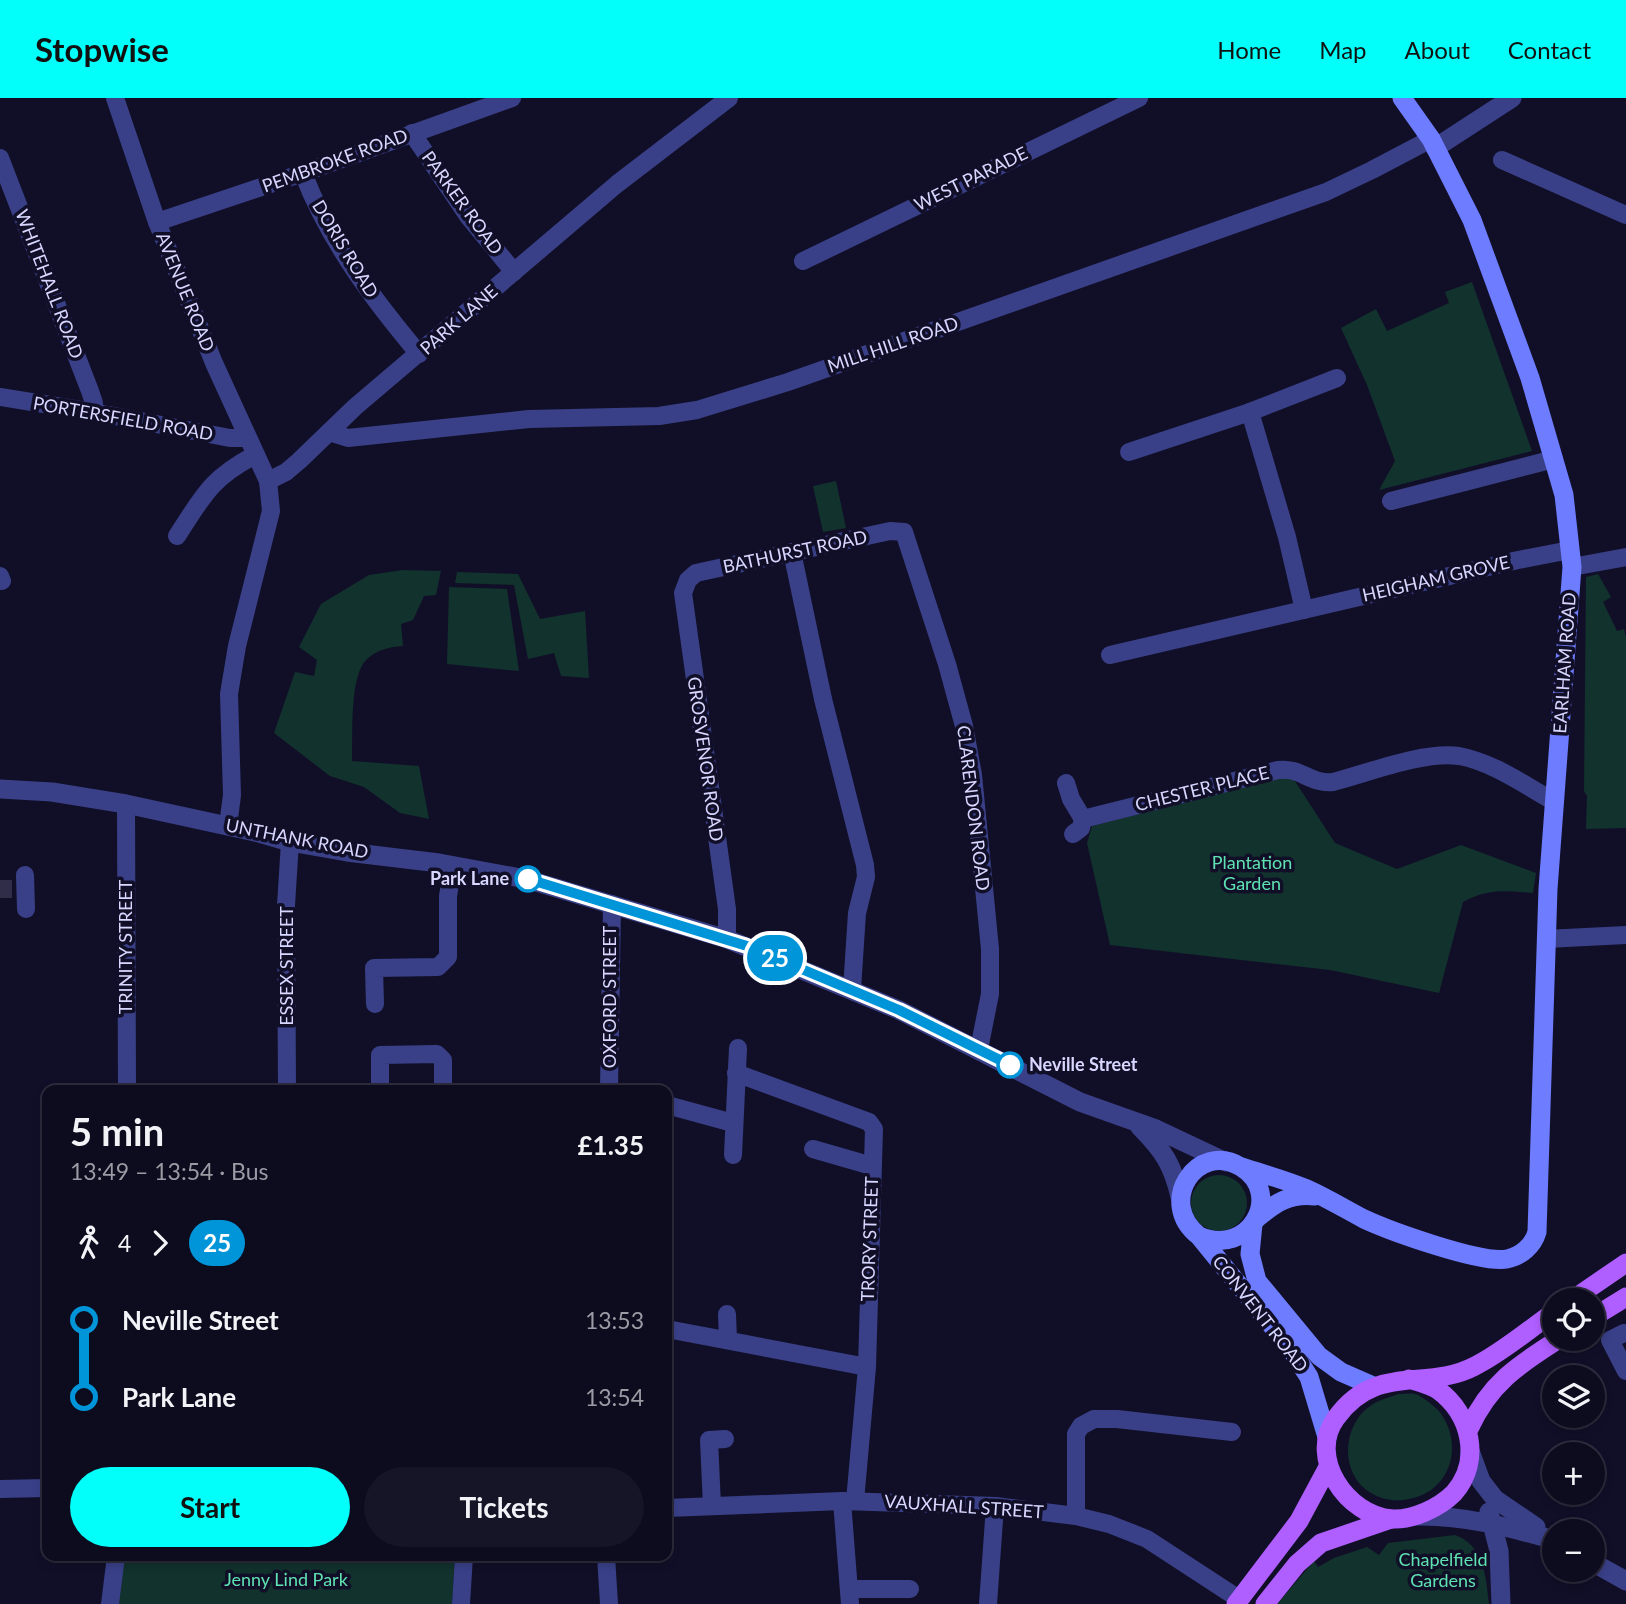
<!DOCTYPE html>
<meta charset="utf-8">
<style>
body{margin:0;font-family:Lato,sans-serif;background:#161427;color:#f1f3f6;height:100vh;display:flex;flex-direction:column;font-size:26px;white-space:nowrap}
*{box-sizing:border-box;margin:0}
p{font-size:23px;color:#9a9ba4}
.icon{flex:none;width:38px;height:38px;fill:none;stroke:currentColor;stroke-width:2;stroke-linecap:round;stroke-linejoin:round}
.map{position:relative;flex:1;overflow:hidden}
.drawer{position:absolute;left:42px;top:987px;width:630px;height:476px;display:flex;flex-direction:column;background:#0d0b1e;border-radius:14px;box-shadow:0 4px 10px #0003,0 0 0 2px #2d2b3c}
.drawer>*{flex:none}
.badge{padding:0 14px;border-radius:23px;font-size:24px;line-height:46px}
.fabs{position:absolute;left:1542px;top:1190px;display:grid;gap:14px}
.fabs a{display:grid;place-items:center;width:63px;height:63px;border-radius:50%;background:#0d0b1e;box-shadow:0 4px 10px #0003,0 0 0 2px #2d2b3c;font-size:35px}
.map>.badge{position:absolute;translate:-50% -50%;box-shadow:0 0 0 4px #fff}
.legs{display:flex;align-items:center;gap:10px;height:77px;padding:0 28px;font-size:23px}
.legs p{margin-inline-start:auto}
.head{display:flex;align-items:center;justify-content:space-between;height:119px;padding:0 28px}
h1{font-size:38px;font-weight:700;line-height:52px}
.cta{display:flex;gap:14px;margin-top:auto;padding:14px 28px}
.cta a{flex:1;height:80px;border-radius:42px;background:#03fff9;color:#111;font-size:28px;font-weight:700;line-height:80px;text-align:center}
.cta a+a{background:#161427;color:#f1f3f6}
ul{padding:0 28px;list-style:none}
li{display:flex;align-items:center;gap:24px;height:77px;font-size:26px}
li i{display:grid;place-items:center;width:10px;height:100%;margin:0 9px;background:currentColor}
li i::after{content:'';width:18px;height:18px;margin:-9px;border:5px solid;border-radius:50%;background:#0d0b1e}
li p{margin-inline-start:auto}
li:first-child i{background:linear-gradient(#0000 50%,currentColor 0)}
li:last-child i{background:linear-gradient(currentColor 50%,#0000 0)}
header{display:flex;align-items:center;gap:42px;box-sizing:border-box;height:98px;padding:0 35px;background:#03fff9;color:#111}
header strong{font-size:33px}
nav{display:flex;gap:38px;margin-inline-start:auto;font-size:24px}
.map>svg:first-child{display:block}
</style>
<header>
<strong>Stopwise</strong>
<nav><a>Home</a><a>Map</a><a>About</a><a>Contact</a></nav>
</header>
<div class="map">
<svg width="1626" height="1506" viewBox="0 0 1626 1506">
<rect width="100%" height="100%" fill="#110f28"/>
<!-- green -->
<g fill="#12322d">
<path d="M1472 184 1532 353 1379 392 1395 363 1367 287 1341 230 1376 211 1387 233 1449 205 1445 194Z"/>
<path d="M836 383 846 430 823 434 813 388Z"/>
<path d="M403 472 441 473 436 497 424 498 413 522 401 526 403 548C390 549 378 551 367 561 349 577 353 638 352 663L419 668 429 721 400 715 364 689 330 678 274 635 295 574 314 578 317 562 299 549 321 506 369 477Z"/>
<path d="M457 474 518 476 540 521 585 513 589 580 561 578 554 555 528 561 514 487 455 485Z"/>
<path d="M1598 476 1611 499 1603 504 1617 533 1624 531 1626 539V730L1586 731 1587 698 1584 693 1586 479Z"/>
<path d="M449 489 507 491 519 573 447 566Z"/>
<path d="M1291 677 1335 745 1397 771 1461 747 1536 775 1533 795C1505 793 1489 790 1463 804L1439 895 1330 872 1110 847 1087 745 1092 728Z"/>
<circle cx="1219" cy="1105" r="28"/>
<path d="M1399 1296C1403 1296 1410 1295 1415 1296 1422 1298 1431 1306 1437 1311 1464 1341 1454 1390 1413 1400 1399 1404 1384 1403 1371 1395 1342 1378 1341 1335 1365 1312 1375 1303 1386 1300 1399 1296Z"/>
<path d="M1455 1437C1484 1447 1486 1479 1489 1506H1277L1314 1463 1318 1469 1334 1460 1367 1449 1379 1457 1388 1445Z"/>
<path d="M121 1458H455L452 1506H115Z"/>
</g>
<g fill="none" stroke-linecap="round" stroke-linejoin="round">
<!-- minor-tunnel -->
<path stroke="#2f2d48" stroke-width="18" stroke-dasharray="18 9" stroke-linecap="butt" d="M0 791H12"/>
<!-- minor -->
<g stroke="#3a4088" stroke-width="18">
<path d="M115 0 157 124 214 265 268 383 271 413 237 548 229 596 232 697 228 728"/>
<path d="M412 35 468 118 514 174"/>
<path d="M0 60 90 293 94 305 93 314"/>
<path d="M1502 62 1626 117"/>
<path d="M303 75C329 143 373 201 419 256"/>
<path d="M157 124 303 75 512 0"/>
<path d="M803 163 1139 0"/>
<path d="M0 299 93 314 230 340H247"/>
<path d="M329 334 348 340 529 321 659 318 697 312 788 284 1326 94 1372 72 1431 41"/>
<path d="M1129 354 1250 314"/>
<path d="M268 383 286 374 299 363 355 309 617 86 729 0"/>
<path d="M1391 403 1554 361"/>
<path d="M177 438C203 398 211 380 255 357"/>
<path d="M792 454 823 601 865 767 866 779 857 815 852 891"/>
<path d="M1572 469 1626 459"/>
<path d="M0 478 2 483"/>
<path d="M1304 512 1287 439 1250 314 1337 280"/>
<path d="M1110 557 1518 462 1570 452"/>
<path d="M1066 685 1071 701 1083 721 1278 672C1301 669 1309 686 1333 684 1368 675 1423 653 1459 658 1493 664 1526 688 1555 704"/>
<path d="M126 706 127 992"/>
<path d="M1073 736 1081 730 1083 721"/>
<path d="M25 777 26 811"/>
<path d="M727 841V811L683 495 688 482 696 475 890 433 904 434 947 566 964 628 973 677 990 851V896L979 951"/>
<path d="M1546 841 1626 837"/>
<path d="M375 906 374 870 438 869 448 859V798L453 768"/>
<path d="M736 975 869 1024 874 1031 867 1269 855 1403"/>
<path d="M287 992 286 807 290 744"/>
<path d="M380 992V957L437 956 443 962V992"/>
<path d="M609 992 612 806"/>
<path d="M667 1007 733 1025"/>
<path d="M813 1051 872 1068"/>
<path d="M733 1057 738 950"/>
<path d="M727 1216 728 1242"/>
<path d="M667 1231 867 1269"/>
<path d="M1624 1235 1610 1242 1626 1273"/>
<path d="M0 1391 47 1390"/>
<path d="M842 1403 850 1506"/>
<path d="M712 1408 709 1342 725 1341"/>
<path d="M667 1410 842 1403 995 1408 1076 1418 1109 1426 1147 1441 1239 1501"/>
<path d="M1076 1418V1336L1081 1328 1094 1321H1117L1232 1334"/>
<path d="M606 1458 609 1506"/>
<path d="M850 1491H910"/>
<path d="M110 1506 116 1458"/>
<path d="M461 1506 464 1458"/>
<path d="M988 1506 995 1408"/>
</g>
<!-- tertiary -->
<g stroke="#3a4088" stroke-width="19">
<path d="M1435 50 1512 0"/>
<path d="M0 691 52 694 126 706 255 734 290 744 347 754 439 765 526 781 727 841 899 912 1080 1004 1156 1031 1226 1064"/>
<path d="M1140 1029C1163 1052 1173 1067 1180 1099"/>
<path d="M1470 1353 1481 1383 1495 1401 1536 1429"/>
<path d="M1489 1414 1499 1453 1501 1506"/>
<path d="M1416 1418C1464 1417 1508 1429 1554 1442"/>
<path d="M1592 1464 1626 1483"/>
</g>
<!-- secondary -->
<g stroke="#6e7cff" stroke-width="19">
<path d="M1242 1069C1263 1076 1286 1082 1307 1091 1327 1100 1345 1111 1364 1121 1390 1133 1481 1166 1507 1161 1521 1158 1533 1148 1537 1134L1548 791 1572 469 1564 397 1530 280 1472 122 1431 41 1402 0"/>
<path d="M1256 1121C1275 1105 1290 1095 1315 1098"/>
<path d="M1253 1126 1250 1156 1257 1183 1319 1258 1341 1274 1373 1288"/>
<path d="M1199 1138C1249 1160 1285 1096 1241 1069 1197 1042 1156 1105 1199 1138L1291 1251 1309 1279 1327 1339"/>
</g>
<!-- primary -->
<g stroke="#af5eff" stroke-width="19">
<path d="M1572 1202 1626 1165"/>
<path d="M1592 1220 1626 1199"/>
<path d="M1409 1281C1418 1284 1431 1287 1438 1292 1471 1316 1482 1363 1454 1395 1439 1410 1413 1422 1392 1421 1347 1418 1307 1359 1336 1320 1376 1264 1426 1294 1475 1268 1503 1254 1528 1232 1554 1214"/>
<path d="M1469 1331C1489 1286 1518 1267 1559 1241"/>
<path d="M1236 1506 1299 1423 1328 1369"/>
<path d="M1265 1506 1297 1466 1321 1445 1391 1421"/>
</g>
</g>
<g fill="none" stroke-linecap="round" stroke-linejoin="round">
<defs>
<path id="line-1" d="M528 781 747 848 899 912 1010 967"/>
</defs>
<!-- line-1 casing -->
<use href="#line-1" stroke="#fff" stroke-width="16"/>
<!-- line-1 -->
<use href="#line-1" stroke="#0095d9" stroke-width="10"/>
</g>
<!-- markers -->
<g fill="#fff" stroke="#0095d9" stroke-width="3.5">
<circle cx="528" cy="781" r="12"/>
<circle cx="1010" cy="967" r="12"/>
</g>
<g text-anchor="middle" stroke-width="7" stroke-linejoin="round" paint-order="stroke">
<!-- street labels -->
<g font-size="18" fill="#d7d7ff" stroke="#110f28">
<text transform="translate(335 63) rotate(-20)" y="6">PEMBROKE ROAD</text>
<text transform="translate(971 81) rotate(-26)" y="6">WEST PARADE</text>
<text transform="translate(462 105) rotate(54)" y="6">PARKER ROAD</text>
<text transform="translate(345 151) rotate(59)" y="6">DORIS ROAD</text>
<text transform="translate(49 186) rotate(69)" y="6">WHITEHALL ROAD</text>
<text transform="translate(185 194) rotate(68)" y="6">AVENUE ROAD</text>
<text transform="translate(459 222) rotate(-41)" y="6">PARK LANE</text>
<text transform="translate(893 247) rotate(-19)" y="6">MILL HILL ROAD</text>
<text transform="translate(123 321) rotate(10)" y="6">PORTERSFIELD ROAD</text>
<text transform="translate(795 454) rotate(-12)" y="6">BATHURST ROAD</text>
<text transform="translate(1436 481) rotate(-13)" y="6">HEIGHAM GROVE</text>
<text transform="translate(1565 565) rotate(-86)" y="6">EARLHAM ROAD</text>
<text transform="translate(705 661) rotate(82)" y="6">GROSVENOR ROAD</text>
<text transform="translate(1202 691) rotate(-14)" y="6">CHESTER PLACE</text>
<text transform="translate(973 710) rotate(83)" y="6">CLARENDON ROAD</text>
<text transform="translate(297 741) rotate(11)" y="6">UNTHANK ROAD</text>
<text transform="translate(126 849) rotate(-90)" y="6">TRINITY STREET</text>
<text transform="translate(287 868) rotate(-90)" y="6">ESSEX STREET</text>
<text transform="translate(610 899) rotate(-90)" y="6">OXFORD STREET</text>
<text transform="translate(870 1141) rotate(-88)" y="6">TRORY STREET</text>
<text transform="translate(1260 1216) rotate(52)" y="6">CONVENT ROAD</text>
<text transform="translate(964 1409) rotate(4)" y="6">VAUXHALL STREET</text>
</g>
<!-- park labels -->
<g font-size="18" fill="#5fe2b1" stroke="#110f28">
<text x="1252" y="771">Plantation<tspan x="1252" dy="21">Garden</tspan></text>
<text x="1443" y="1468">Chapelfield<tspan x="1443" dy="21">Gardens</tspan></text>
<text x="286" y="1488">Jenny Lind Park</text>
</g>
<!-- stop labels -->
<g font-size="18" font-weight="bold" fill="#d7d7ff" stroke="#110f28" text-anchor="end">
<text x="509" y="787">Park Lane</text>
<text x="1029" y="973" text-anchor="start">Neville Street</text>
</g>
</g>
</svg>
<div class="fabs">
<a><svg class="icon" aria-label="locate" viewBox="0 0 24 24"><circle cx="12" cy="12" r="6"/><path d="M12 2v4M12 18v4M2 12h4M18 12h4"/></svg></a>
<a><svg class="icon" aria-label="layers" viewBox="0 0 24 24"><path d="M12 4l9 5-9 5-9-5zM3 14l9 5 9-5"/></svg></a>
<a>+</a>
<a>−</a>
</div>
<b class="badge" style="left:775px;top:860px;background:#0095d9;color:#fff">25</b>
<section class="drawer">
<div class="head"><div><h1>5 min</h1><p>13:49 – 13:54 · Bus</p></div><b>£1.35</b></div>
<div class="legs"><svg class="icon" aria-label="walk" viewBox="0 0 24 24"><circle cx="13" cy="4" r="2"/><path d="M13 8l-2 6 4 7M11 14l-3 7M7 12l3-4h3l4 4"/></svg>4<svg class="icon" aria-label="forward" viewBox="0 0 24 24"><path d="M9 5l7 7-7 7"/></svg><b class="badge" style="background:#0095d9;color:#fff">25</b></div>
<ul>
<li><i style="color:#0095d9"></i><b>Neville Street</b><p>13:53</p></li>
<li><i style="color:#0095d9"></i><b>Park Lane</b><p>13:54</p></li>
</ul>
<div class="cta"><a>Start</a><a>Tickets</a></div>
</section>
</div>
